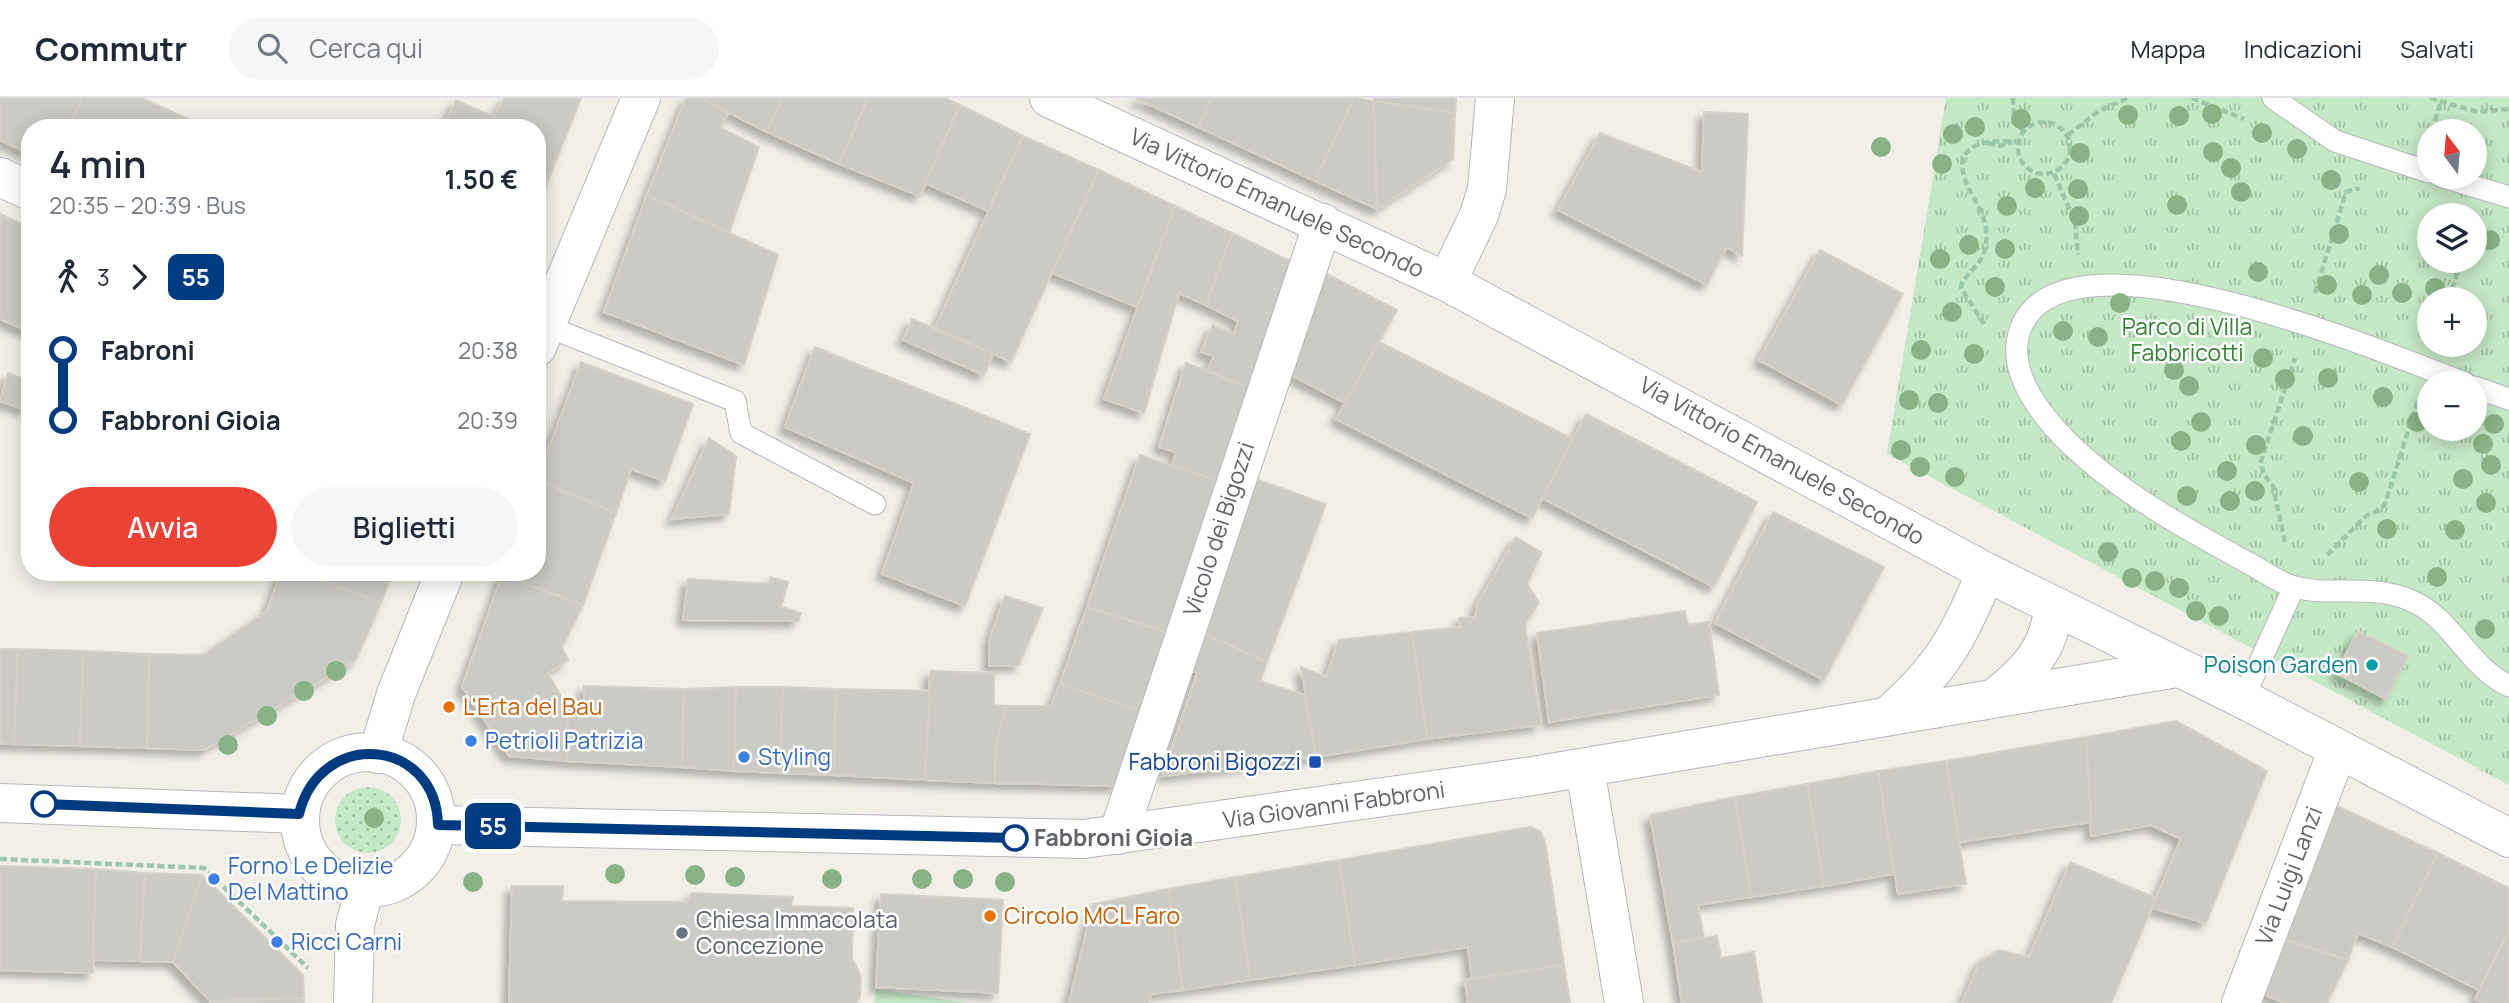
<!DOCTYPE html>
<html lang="it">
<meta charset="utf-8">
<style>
body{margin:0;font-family:Manrope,sans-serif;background:#f6f6f7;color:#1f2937;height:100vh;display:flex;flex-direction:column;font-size:26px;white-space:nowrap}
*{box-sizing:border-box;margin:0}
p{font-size:23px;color:#747a83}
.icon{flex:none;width:38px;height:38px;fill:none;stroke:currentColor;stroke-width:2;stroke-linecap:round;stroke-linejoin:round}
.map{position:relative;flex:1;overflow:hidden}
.panel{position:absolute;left:21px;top:21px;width:525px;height:462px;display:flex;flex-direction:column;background:#fff;border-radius:28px;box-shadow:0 4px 18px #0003}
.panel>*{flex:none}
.badge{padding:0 14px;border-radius:10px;font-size:24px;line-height:46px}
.needle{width:46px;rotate:344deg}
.tools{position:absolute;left:2417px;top:21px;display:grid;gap:14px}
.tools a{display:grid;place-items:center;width:70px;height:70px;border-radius:50%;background:#fff;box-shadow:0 4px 18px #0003;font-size:35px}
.map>.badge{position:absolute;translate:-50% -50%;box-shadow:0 0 0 4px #fff}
.legs{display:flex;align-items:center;gap:10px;height:77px;padding:0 28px;font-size:23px}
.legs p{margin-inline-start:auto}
.overview{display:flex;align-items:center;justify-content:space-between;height:119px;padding:0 28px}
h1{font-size:38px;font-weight:600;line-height:52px}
.primary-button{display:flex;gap:14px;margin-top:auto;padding:14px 28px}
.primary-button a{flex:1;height:80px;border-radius:42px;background:#ea4335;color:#fff;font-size:28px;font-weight:600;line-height:80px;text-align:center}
.primary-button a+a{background:#f6f6f7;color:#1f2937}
ul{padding:0 28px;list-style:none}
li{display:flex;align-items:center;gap:24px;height:70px;font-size:26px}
li i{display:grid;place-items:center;width:10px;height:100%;margin:0 9px;background:currentColor}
li i::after{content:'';width:18px;height:18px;margin:-9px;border:5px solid;border-radius:50%;background:#fff}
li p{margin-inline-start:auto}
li:first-child i{background:linear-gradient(#0000 50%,currentColor 0)}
li:last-child i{background:linear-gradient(currentColor 50%,#0000 0)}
header{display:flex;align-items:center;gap:42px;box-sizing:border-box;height:98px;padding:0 35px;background:#fff;border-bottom:2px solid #e0e1e3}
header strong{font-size:33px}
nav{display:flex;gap:38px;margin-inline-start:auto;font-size:24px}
.search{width:490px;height:63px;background:#f6f6f7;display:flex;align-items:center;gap:18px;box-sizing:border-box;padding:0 24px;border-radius:38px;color:#747a83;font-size:26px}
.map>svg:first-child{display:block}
</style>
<header>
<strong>Commutr</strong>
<div class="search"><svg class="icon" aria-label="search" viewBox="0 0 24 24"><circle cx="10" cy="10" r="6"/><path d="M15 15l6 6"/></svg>Cerca qui</div>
<nav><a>Mappa</a><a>Indicazioni</a><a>Salvati</a></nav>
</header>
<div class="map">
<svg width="2509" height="905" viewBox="0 0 2509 905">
<defs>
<pattern id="grass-dots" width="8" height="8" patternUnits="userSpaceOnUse" patternTransform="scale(1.75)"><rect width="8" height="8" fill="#c5e8c5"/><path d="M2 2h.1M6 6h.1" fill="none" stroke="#a3c0a4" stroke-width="1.8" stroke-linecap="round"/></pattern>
<pattern id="park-tufts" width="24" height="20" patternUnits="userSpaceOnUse" patternTransform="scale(1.75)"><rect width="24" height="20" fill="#c5e8c5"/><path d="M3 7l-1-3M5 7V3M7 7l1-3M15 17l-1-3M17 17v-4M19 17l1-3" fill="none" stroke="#a3c0a4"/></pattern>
<filter id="shadow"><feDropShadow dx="-6" dy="6" stdDeviation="3.5" flood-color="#0004"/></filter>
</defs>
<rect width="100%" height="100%" fill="#f1efe8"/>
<!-- grass -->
<circle fill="url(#grass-dots)" cx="368" cy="722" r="33"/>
<!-- park -->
<path fill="url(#park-tufts)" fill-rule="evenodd" d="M1946 0H2509V687L1887 356ZM2429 33H2474V79H2429ZM2429 117H2474V163H2429ZM2429 201H2474V247H2429ZM2429 285H2474V331H2429Z"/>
<!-- garden -->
<path fill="#c5e8c5" d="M876 891 968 905H874Z"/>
<!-- building -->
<g fill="#cccac5" stroke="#d6d1c6" stroke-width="2" filter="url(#shadow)">
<path d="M0 0H82L69 30H30V56L0 42Z"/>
<path d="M82 0H142L208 30H69Z"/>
<path d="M505 0H581L544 93 537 91V30H443L456 2 494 19Z"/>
<path d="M686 0H701L728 16 721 30 759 49 729 135 647 97Z"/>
<path d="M701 0H782L767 34Z"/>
<path d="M782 0H868L839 66 767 34Z"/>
<path d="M868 0H945L960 7 920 98 839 66Z"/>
<path d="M1135 0H1212L1198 29Z"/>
<path d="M1212 0H1354L1315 83 1198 29Z"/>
<path d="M1354 0 1374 3 1377 111 1315 83Z"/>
<path d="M1374 0H1456L1455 15 1374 3Z"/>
<path d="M1374 3 1455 15 1453 61 1377 111Z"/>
<path d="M960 7 1023 38 988 113 925 85Z"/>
<path d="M1704 14 1748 16 1742 158 1727 149 1707 187 1558 112 1600 35 1702 74Z"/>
<path d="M1023 38 1099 72 1011 264 935 230Z"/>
<path d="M1099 72 1175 108 1137 209 1052 175Z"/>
<path d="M647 97 778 157 744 267 604 214Z"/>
<path d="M1175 108 1232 135 1206 207 1179 195 1144 315 1104 301Z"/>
<path d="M0 116 30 130V234L0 221Z"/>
<path d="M1232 135 1296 166 1253 291 1207 273 1214 258 1201 254 1213 227 1234 236 1238 223 1206 207Z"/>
<path d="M1820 152 1903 196 1842 307 1759 262Z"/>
<path d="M1319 172 1397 212 1345 305 1285 274Z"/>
<path d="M912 221 993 256 984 277 903 242Z"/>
<path d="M1379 244 1573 341 1532 420 1336 321Z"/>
<path d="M815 249 1030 336 965 508 882 476 914 385 785 329Z"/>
<path d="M581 264 693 306 665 383 631 371 616 415 537 382Z"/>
<path d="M1186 265 1253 291 1221 384 1172 369 1176 354 1159 349Z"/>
<path d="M8 275 30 284V302L26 312 0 303Z"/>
<path d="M1586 316 1757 404 1714 489 1542 400Z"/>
<path d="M709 340 736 358 729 416 672 421Z"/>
<path d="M1140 357 1221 384 1169 535 1087 509Z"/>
<path d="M1250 379 1326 406 1267 564 1200 534Z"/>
<path d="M537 382 616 415 583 507 502 477 503 474H537Z"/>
<path d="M1773 414 1884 469 1824 582 1715 525Z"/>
<path d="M1516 439 1542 455 1527 486 1539 504 1525 527 1541 627 1427 641 1412 534 1461 529 1459 520 1475 519 1477 507Z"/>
<path d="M281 474H300L381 505 356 562 204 652 147 650 149 556 203 557 267 513Z"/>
<path d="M300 474H393L381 505Z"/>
<path d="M502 477 583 507 562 550 568 562 548 575 568 611 567 663 509 658 462 589Z"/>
<path d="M770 479 788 484 781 509 801 515 798 523 683 522 688 481 769 486Z"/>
<path d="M1005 498 1043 510 1019 567 989 568 990 540Z"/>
<path d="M1087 509 1169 535 1142 613 1060 586Z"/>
<path d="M1685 513 1688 527 1709 524 1719 597 1549 624 1537 535Z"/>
<path d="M2358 533 2408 558 2386 601 2336 575Z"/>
<path d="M1200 534 1267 564 1260 583 1304 597 1316 659 1163 678 1197 575 1188 570Z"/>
<path d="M1412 534 1427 641 1316 659 1301 569 1326 579 1339 542Z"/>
<path d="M0 551H18L14 646H0Z"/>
<path d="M18 551 83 553 80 648 14 646Z"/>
<path d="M83 553 149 556 147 650 80 648Z"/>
<path d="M930 573 994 575V607L1006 608 996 648 995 685 925 682Z"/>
<path d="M1060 586 1142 613 1117 688 995 685 996 648 1006 608H1051Z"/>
<path d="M584 588 684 591 682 669 567 663 568 611H584Z"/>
<path d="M736 589 734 673 682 669 684 591Z"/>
<path d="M736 589H783L780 675 734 673Z"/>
<path d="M783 589 836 591 834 677 780 675Z"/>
<path d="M836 591 930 593 925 682 834 677Z"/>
<path d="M2176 623 2267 673 2206 825 2152 810 2181 741 2151 727 2091 738 2086 639Z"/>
<path d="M2086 639 2091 724 1959 744 1946 663Z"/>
<path d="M1946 663 1966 786 1898 796 1878 673Z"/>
<path d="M1878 673 1894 776 1824 788 1807 686Z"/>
<path d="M1807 686 1824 788 1751 799 1735 699Z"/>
<path d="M1735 699 1751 799 1698 807 1704 840 1673 845 1650 717Z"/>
<path d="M2337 708 2438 755 2392 849 2358 835 2348 862 2286 842Z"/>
<path d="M1530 729 1540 733 1545 743 1564 867 1472 881 1468 849 1355 867 1339 762Z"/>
<path d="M2438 755 2509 790V832L2479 892 2392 849Z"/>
<path d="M1339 762 1355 867 1250 882 1235 779Z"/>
<path d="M2070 764 2156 800 2111 905H1962L1980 864 1998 852 2029 859Z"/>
<path d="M0 768 96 771 93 875 0 872Z"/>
<path d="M96 771 145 775 140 863 93 862Z"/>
<path d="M145 775 202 777 173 864 140 863Z"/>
<path d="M202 777 303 877 304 900 210 903 173 864Z"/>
<path d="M1235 779 1250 882 1183 892 1168 791Z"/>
<path d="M512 788H563L562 803 688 804 691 795 793 799 791 808 853 810 852 860 861 878 860 900 856 905H509Z"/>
<path d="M1168 791 1183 892 1151 896 1148 905H1069L1093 806Z"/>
<path d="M881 796 1003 802 998 895 876 889Z"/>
<path d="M2509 832V905H2483L2475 901Z"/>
<path d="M1717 838 1721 860 1754 854 1762 905H1682L1673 845Z"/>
<path d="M2286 842 2348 862 2327 905H2285L2263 896Z"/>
<path d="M1564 867 1570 905H1468L1465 882Z"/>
<path d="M304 900V905H210V903Z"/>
</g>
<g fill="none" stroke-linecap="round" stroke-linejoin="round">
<defs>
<g id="service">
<path d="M2273 0 2335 43 2429 74"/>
<path d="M2443 79 2509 99"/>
<path d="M546 228 735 303 741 335 875 406"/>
<path d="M2465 285C2390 257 2056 114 2019 235 2007 276 2043 320 2071 347 2122 396 2188 432 2250 466 2264 473 2280 486 2295 489 2332 499 2373 485 2412 503 2453 521 2468 569 2509 588"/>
<path d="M2474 289 2509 301"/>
<path d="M2243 601 2294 489"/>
</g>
<g id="minor">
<path d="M0 79 30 93"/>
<path d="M1447 184 1479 117 1487 91 1495 0"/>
<path d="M537 249 641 0"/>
<path d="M378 656 396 596 445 474"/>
<path d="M1585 670 1624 905"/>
<path d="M1118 737 1323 125"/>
<path d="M353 905 355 827 365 789"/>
<path d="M2241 905 2338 651"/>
</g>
<g id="tertiary">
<path d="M1049 0 1447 184 1986 474 2243 601 2509 740"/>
<path d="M1997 598C2027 574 2051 550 2053 509"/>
<path d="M1888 618C1942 571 1959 539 1986 474"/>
<circle cx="368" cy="722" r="68"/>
<path d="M0 705 299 716"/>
<path d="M438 727 1084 741 1533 678 2177 570"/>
</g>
</defs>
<!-- service casing -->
<use href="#service" stroke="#b5b8bc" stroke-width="23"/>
<!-- minor casing -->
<use href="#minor" stroke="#b5b8bc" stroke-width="40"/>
<!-- tertiary casing -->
<use href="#tertiary" stroke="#b5b8bc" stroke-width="40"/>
<!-- path -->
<g stroke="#9cc7a9" stroke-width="4.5" stroke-dasharray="7 3.5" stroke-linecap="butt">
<path d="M2013 0 2014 18 2023 34"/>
<path d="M2192 0 2244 21"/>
<path d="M2430 0 2478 14 2509 11"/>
<circle cx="2044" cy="50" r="26"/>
<path d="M2432 33 2441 3"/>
<path d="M2068 37 2099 13 2128 0"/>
<path d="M1988 45 2000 48 2012 44"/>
<path d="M2054 76 2075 124 2078 157"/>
<path d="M2315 195 2346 94 2360 90"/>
<path d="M2449 201 2461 163"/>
<path d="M1984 226 1961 190C1963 172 1990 169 1986 132 1983 103 1958 89 1963 59 1976 40 1999 43 2018 44"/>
<path d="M2285 444 2273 388 2263 375 2261 363 2295 260"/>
<path d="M2327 457 2366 418 2380 412 2385 406 2418 302"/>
<path d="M0 761 204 770 308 870"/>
</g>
<!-- service -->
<use href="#service" stroke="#fff" stroke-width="21"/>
<!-- minor -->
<use href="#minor" stroke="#fff" stroke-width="38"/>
<!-- tertiary -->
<use href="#tertiary" stroke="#fff" stroke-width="38"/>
</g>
<!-- trees -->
<g fill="#89b387">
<circle cx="2212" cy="16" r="10"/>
<circle cx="2128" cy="17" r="10"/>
<circle cx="2179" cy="18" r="10"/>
<circle cx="2021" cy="21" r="10"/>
<circle cx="1975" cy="29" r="10"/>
<circle cx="2262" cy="35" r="10"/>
<circle cx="1953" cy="36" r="10"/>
<circle cx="1881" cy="49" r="10"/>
<circle cx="2297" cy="51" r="10"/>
<circle cx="2213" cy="54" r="10"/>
<circle cx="2080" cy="55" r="10"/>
<circle cx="1942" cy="66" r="10"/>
<circle cx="2231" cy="70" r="10"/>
<circle cx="2331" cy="82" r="10"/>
<circle cx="2035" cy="90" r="10"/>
<circle cx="2078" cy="91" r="10"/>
<circle cx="2241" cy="94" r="10"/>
<circle cx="2177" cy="107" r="10"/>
<circle cx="2007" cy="108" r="10"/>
<circle cx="2079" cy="118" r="10"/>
<circle cx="2339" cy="136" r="10"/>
<circle cx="2490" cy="142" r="10"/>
<circle cx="1969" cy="147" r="10"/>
<circle cx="2005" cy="151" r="10"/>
<circle cx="1940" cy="161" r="10"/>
<circle cx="2258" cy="174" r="10"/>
<circle cx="2379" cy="177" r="10"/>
<circle cx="2327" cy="187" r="10"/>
<circle cx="1995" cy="189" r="10"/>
<circle cx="2435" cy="190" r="10"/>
<circle cx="2402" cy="195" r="10"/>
<circle cx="2362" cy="197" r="10"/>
<circle cx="2120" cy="205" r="10"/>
<circle cx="1952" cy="214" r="10"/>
<circle cx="2063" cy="233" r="10"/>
<circle cx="2098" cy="239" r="10"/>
<circle cx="1921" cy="252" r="10"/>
<circle cx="1974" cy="256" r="10"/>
<circle cx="2263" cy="260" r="10"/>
<circle cx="2174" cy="272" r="10"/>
<circle cx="2328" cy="280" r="10"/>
<circle cx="2285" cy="281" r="10"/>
<circle cx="2189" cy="288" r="10"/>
<circle cx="2383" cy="299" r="10"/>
<circle cx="1909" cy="302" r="10"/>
<circle cx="1938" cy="305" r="10"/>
<circle cx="2201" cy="324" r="10"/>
<circle cx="2417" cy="324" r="10"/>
<circle cx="2494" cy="326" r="10"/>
<circle cx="2303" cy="338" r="10"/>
<circle cx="2181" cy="343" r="10"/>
<circle cx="2483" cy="346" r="10"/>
<circle cx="2256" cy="347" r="10"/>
<circle cx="1901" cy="352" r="10"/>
<circle cx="2491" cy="367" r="10"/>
<circle cx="1920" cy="369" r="10"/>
<circle cx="2227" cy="373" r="10"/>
<circle cx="1955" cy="379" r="10"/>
<circle cx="2463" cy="381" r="10"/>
<circle cx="2359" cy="384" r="10"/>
<circle cx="2255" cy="393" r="10"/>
<circle cx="2187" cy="398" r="10"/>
<circle cx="2230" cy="403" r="10"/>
<circle cx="2486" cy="405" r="10"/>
<circle cx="2387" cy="431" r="10"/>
<circle cx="2455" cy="432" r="10"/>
<circle cx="2108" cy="454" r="10"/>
<circle cx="2437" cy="479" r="10"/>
<circle cx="2132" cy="480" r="10"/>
<circle cx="2155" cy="483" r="10"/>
<circle cx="2179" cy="490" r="10"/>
<circle cx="2196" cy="513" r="10"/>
<circle cx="2219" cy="518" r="10"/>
<circle cx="2485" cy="531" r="10"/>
<circle cx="336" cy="573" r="10"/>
<circle cx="304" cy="593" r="10"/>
<circle cx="267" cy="618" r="10"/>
<circle cx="228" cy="647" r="10"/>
<circle cx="374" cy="720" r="10"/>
<circle cx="615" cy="776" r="10"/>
<circle cx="695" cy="777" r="10"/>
<circle cx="735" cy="779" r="10"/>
<circle cx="832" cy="781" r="10"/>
<circle cx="922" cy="781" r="10"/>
<circle cx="963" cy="781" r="10"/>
<circle cx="473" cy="784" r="10"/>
<circle cx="1005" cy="784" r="10"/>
</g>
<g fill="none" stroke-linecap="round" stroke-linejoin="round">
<defs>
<path id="line-1" d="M44 706 299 716C320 630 436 639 438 727L1015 740"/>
</defs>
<!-- line-1 casing -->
<use href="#line-1" stroke="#fff" stroke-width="16"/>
<!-- line-1 -->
<use href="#line-1" stroke="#003b80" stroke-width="10"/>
</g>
<!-- markers -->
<circle fill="#0f9aa8" stroke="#fff" stroke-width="2.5" cx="2372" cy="567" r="7"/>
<g fill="#e8710a" stroke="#fff" stroke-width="2.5">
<circle cx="449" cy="609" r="7"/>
<circle cx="990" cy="818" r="7"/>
</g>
<g fill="#3f7fe0" stroke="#fff" stroke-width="2.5">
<circle cx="471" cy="643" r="7"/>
<circle cx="744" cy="659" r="7"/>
<circle cx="214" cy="781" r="7"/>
<circle cx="277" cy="844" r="7"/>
</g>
<rect fill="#1a4fb4" stroke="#fff" stroke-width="2.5" x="1308" y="657" width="14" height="14" rx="3.5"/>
<g fill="#fff" stroke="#003b80" stroke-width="3.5">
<circle cx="44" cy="706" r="12"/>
<circle cx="1015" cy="740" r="12"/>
</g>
<circle fill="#6b7280" stroke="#fff" stroke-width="2.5" cx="682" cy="835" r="7"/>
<g text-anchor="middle" stroke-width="5" stroke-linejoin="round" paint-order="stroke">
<!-- street labels -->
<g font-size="23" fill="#5f6368" stroke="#fff">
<text transform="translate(1277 105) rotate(25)" y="8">Via Vittorio Emanuele Secondo</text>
<text transform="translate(1782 363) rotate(29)" y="8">Via Vittorio Emanuele Secondo</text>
<text transform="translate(1219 431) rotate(-72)" y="8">Vicolo dei Bigozzi</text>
<text transform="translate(1334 707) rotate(-8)" y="8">Via Giovanni Fabbroni</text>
<text transform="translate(2289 778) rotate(-69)" y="8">Via Luigi Lanzi</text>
</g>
<!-- park labels -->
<g font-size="23" fill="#348238" stroke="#fff">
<text x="2187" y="237">Parco di Villa<tspan x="2187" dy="26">Fabbricotti</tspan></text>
</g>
<!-- culture labels -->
<g font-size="23" fill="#0d838f" stroke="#fff" text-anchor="end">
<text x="2358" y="575">Poison Garden</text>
</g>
<!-- food labels -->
<g font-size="23" fill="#c56008" stroke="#fff" text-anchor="start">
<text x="463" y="617">L'Erta del Bau</text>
<text x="1004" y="826">Circolo MCL Faro</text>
</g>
<!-- shop labels -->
<g font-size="23" fill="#366cbe" stroke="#fff" text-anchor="start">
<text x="485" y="651">Petrioli Patrizia</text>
<text x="758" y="667">Styling</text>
<text x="228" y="776">Forno Le Delizie<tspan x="228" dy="26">Del Mattino</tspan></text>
<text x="291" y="852">Ricci Carni</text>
</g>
<!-- transit labels -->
<g font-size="23" fill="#164399" stroke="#fff" text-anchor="end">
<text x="1301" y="672">Fabbroni Bigozzi</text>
</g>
<!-- stop labels -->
<g font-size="23" font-weight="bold" fill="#5f6368" stroke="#fff" text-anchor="start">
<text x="1034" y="748">Fabbroni Gioia</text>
</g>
<!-- worship labels -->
<g font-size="23" fill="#5b616d" stroke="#fff" text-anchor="start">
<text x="696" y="830">Chiesa Immacolata<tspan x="696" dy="26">Concezione</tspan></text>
</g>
</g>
</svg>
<div class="tools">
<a><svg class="needle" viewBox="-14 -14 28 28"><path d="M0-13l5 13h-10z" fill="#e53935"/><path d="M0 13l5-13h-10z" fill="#747a83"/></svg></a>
<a><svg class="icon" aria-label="layers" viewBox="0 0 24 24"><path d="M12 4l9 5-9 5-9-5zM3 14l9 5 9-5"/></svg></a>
<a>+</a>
<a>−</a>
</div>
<b class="badge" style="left:493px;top:728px;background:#003b80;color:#fff">55</b>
<section class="panel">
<div class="overview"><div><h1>4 min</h1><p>20:35 – 20:39 · Bus</p></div><b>1.50 €</b></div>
<div class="legs"><svg class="icon" aria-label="walk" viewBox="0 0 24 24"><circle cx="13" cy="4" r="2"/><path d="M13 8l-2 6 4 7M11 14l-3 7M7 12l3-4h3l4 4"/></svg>3<svg class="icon" aria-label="forward" viewBox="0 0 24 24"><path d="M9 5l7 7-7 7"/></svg><b class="badge" style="background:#003b80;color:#fff">55</b></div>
<ul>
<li><i style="color:#003b80"></i><b>Fabroni</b><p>20:38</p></li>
<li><i style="color:#003b80"></i><b>Fabbroni Gioia</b><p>20:39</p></li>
</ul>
<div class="primary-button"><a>Avvia</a><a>Biglietti</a></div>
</section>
</div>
